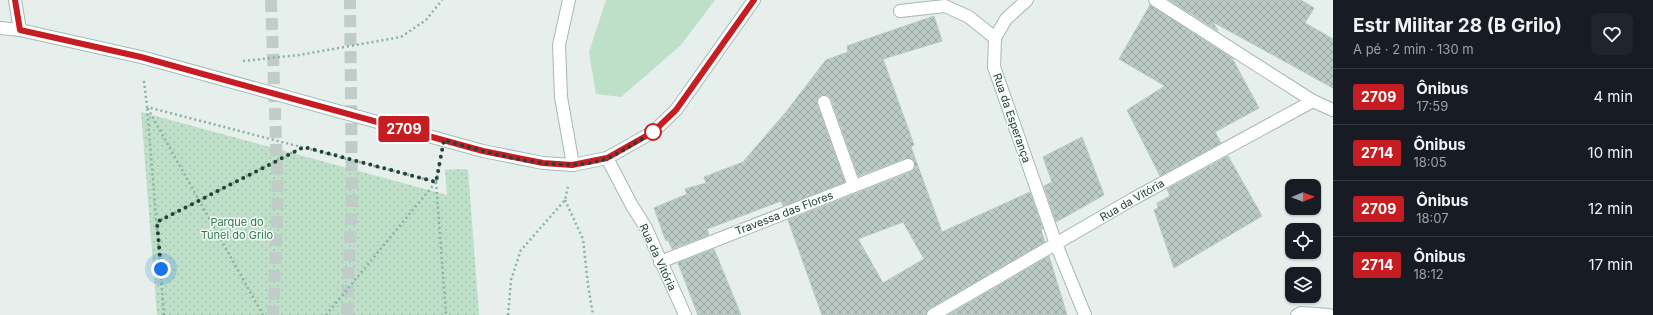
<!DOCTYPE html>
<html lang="pt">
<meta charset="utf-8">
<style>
body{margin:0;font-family:Inter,sans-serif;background:#20242c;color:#f1f3f6;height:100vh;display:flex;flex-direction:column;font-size:15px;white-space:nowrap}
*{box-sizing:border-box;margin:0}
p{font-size:13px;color:#9ea1a6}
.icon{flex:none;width:22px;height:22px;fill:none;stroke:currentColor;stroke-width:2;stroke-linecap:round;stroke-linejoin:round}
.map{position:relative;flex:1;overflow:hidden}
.drawer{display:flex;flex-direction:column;background:#171b24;width:320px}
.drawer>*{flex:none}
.badge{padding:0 8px;border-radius:3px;font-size:14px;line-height:26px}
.needle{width:26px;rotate:89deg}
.controls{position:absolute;left:1285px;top:179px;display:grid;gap:8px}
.controls a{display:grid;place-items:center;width:36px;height:36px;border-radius:8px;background:#171b24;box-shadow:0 1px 3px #0004;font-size:20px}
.you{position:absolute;width:20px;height:20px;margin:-10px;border:3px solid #fff;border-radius:50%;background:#1a73e8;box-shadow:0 0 0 6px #1a73e833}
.map>.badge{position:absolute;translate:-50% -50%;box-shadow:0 0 0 2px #fff}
.round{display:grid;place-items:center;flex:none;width:42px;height:42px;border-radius:8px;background:#20242c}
.headline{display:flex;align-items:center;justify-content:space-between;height:68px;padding:0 20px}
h1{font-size:19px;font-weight:700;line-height:30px}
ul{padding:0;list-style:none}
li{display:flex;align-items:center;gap:12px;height:56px;padding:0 20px;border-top:1px solid #363941}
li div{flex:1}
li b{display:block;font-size:15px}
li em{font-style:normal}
li .badge{min-width:44px;font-weight:700;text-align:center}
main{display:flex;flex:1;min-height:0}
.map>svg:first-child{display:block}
</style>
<main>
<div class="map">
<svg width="1333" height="315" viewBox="0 0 1333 315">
<defs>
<pattern id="park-dots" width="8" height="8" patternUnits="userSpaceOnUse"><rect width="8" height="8" fill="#bfe0c8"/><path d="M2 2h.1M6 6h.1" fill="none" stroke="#a4c1ad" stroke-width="1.8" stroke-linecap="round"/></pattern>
<pattern id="building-cross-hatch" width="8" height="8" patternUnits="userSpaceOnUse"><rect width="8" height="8" fill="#bbcac4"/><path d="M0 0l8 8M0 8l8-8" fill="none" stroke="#98a6a0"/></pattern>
</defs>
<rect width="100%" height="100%" fill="#e6efeb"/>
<!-- park -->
<path fill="url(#park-dots)" d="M141 112 447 195 445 170 462 169 468 170 479 315H157Z"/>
<!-- garden -->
<path fill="#bfe0c8" d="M606 0H715L681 45 621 97 596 94 589 52Z"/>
<!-- building -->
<g fill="url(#building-cross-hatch)" stroke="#b8c9c2" fill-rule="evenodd">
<path d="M1169 0H1301L1314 8 1305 23 1333 39V88L1213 22 1218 31Z"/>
<path d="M1150 5 1232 58 1259 108 1215 132 1221 143 1160 176 1127 110 1165 86 1119 59Z"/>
<path d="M934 16 942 41 883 59 914 145 911 147 942 232 1030 192 1043 229 1041 230 1045 242 929 309 926 315H822L788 220 911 172 915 166 912 159 906 158 858 176 831 99 825 95 819 97 817 104 845 182 783 206 781 201 707 229 709 235 672 249 668 240 666 241 654 208 687 194 685 189 706 183 704 177 743 162 786 112 826 60 848 52 847 46ZM903 222 924 259 883 283 858 239Z"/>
<path d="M1082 137 1104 195 1056 222 1044 186 1052 182 1043 157Z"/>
<path d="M1228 156 1262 216 1174 268 1154 210 1158 208 1157 203 1170 196 1167 189Z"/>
<path d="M714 249 741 315H698L678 263Z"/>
<path d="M1049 256 1067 315H948Z"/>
</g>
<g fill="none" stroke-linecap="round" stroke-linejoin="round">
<!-- highway-tunnel -->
<g stroke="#bfccc8" stroke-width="12" stroke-dasharray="12 6" stroke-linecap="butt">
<path d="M271 0 278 196 273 315"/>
<path d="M347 315 352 195 350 0"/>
</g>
<defs>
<path id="lane" d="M900 11 945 6 969 17 995 38"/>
<g id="street">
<path d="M15 0 20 30"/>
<path d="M569 0 559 45 561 97 573 165"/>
<path d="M1027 0 1006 19 995 38 994 67 1056 244 1085 315"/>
<path d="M1155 0 1313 101"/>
<path d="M824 102 854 186"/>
<path d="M607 158 631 204 646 228 685 315"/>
<path d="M660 262 908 165"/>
<path d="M933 315 1133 199 1313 101 1333 110"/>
<path d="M1297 315 1301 313 1329 315"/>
</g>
<path id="secondary" d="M0 28 20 30 141 57 483 151 543 163 573 165 607 158 653 132 676 110 754 0"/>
</defs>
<!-- lane casing -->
<use href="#lane" stroke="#a8b8b2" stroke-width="14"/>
<!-- street casing -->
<use href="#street" stroke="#a8b8b2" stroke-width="14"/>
<!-- secondary casing -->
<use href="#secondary" stroke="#a4bbb3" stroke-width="14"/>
<!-- path -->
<g stroke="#86b3a5" stroke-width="2.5" stroke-dasharray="2 3" stroke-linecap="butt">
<path d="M243 61 299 55 401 37 426 20 442 0"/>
<path d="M144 81 147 107 436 182 440 162"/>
<path d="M436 182 446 315"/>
<path d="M565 200 583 239 588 285 593 315"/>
<path d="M157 222 303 147"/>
<path d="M164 315 147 107 263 315"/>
<path d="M326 315 436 182"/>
<path d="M508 315 511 280 521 250 565 200 568 186"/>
</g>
<!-- lane -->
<use href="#lane" stroke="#fff" stroke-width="12"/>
<!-- street -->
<use href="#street" stroke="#fff" stroke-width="12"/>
<!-- secondary -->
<use href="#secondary" stroke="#fff" stroke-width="12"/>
</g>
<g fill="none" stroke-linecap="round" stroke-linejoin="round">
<defs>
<path id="line" d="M15 0 20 30 141 57 483 151 543 163 572 165 607 158 653 132 676 110 754 0"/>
</defs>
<!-- line casing -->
<use href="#line" stroke="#fff" stroke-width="9"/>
<!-- line -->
<use href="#line" stroke="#c61d23" stroke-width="6"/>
<!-- walk -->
<path stroke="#24423a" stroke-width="4" stroke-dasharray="0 7.2" d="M161 269 157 222 304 147 436 182 444 140C490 153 563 176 608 158 624 151 638 141 653 132"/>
</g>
<!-- markers -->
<circle fill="#fff" stroke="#c61d23" stroke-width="2" cx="653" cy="132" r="8"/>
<g text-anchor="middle" stroke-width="3" stroke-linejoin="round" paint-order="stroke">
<!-- street labels -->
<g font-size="11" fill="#24423a" stroke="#f7fbf9">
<text transform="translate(1012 118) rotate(71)" y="4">Rua da Esperança</text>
<text transform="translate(1132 200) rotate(-30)" y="4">Rua da Vitória</text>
<text transform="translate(784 213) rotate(-21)" y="4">Travessa das Flores</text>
<text transform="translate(658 257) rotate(65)" y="4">Rua da Vitória</text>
</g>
<!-- park labels -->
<g font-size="11" fill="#2d7a4b" stroke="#f7fbf9">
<text x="237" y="226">Parque do<tspan x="237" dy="13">Túnel do Grilo</tspan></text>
</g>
</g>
</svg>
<div class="controls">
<a><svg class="needle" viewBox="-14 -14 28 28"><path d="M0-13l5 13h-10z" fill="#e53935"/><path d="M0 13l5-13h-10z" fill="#9ea1a6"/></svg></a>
<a><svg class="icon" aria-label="locate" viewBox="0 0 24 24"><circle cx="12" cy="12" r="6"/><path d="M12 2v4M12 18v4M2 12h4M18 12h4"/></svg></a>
<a><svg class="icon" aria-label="layers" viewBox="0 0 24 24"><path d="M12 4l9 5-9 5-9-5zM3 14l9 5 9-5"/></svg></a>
</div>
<div class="you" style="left:161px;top:269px"></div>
<b class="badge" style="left:404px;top:129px;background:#c61d23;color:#fff">2709</b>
</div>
<section class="drawer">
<div class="headline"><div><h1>Estr Militar 28 (B Grilo)</h1><p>A pé · 2 min · 130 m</p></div><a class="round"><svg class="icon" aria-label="heart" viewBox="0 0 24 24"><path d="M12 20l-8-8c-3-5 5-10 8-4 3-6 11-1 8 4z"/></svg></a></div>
<ul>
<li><span class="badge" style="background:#c61d23;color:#fff">2709</span><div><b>Ônibus</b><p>17:59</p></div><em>4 min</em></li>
<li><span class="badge" style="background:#c61d23;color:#fff">2714</span><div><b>Ônibus</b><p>18:05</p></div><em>10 min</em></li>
<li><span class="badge" style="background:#c61d23;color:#fff">2709</span><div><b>Ônibus</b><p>18:07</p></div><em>12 min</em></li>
<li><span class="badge" style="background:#c61d23;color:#fff">2714</span><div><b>Ônibus</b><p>18:12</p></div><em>17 min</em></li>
</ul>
</section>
</main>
